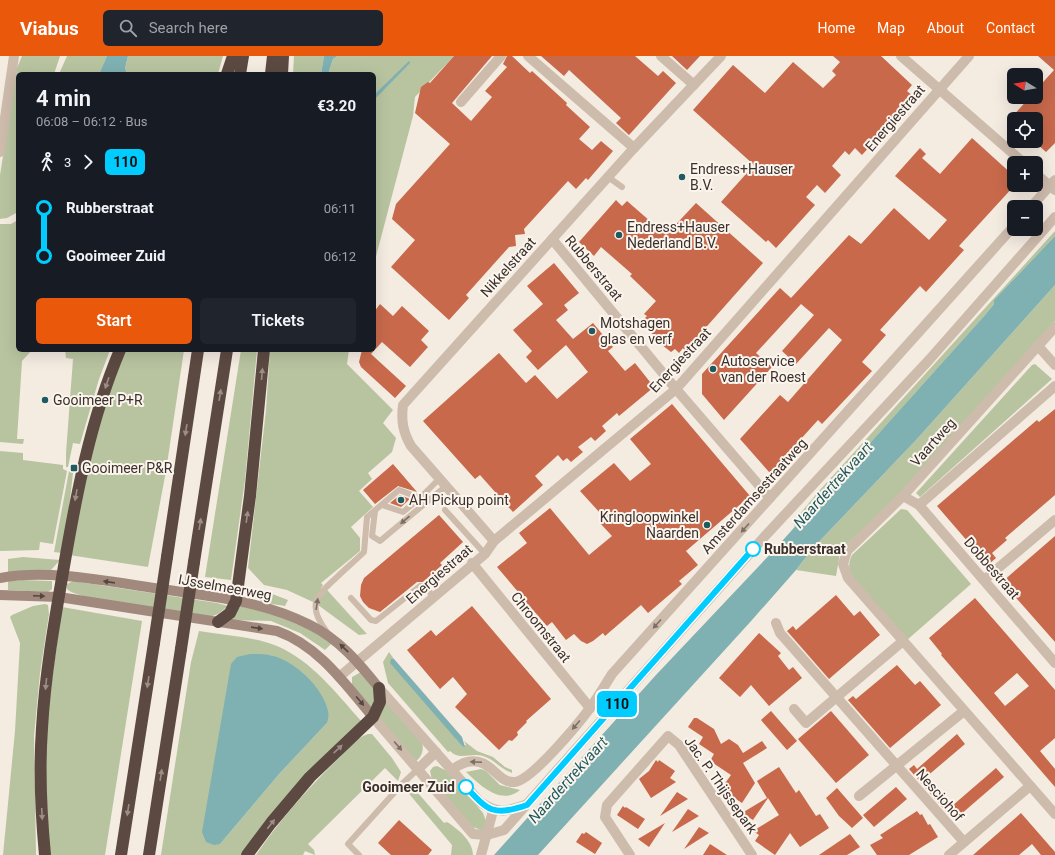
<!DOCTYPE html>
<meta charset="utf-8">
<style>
body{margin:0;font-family:Roboto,sans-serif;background:#20242c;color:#f1f3f6;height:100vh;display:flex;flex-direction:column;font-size:15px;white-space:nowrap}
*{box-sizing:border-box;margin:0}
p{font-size:13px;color:#9ea1a6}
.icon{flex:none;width:22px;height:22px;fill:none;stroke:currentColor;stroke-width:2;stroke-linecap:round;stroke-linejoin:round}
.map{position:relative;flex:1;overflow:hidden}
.drawer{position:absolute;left:16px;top:16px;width:360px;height:280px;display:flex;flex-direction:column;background:#171b24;border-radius:6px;box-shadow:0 4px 16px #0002}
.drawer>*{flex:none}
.badge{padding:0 8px;border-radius:6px;font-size:14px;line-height:26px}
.needle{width:26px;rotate:281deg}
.controls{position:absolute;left:1007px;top:12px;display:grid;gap:8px}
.controls a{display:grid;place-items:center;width:36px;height:36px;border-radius:6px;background:#171b24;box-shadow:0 4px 16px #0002;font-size:20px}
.map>.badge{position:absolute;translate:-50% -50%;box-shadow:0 0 0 2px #fff}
.legs{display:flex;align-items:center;gap:6px;height:44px;padding:0 20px;font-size:13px}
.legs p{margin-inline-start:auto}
.overview{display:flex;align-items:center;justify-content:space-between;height:68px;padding:0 20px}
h1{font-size:22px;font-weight:600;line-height:30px}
.button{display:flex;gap:8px;margin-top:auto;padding:8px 20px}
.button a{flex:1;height:46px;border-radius:6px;background:#ea580c;color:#fff;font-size:16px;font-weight:600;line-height:46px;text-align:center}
.button a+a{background:#20242c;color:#f1f3f6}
ul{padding:0 20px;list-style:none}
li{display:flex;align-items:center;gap:14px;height:48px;font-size:15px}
li i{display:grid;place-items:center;width:6px;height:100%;margin:0 5px;background:currentColor}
li i::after{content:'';width:10px;height:10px;margin:-5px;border:3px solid;border-radius:50%;background:#171b24}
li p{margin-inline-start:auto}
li:first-child i{background:linear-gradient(#0000 50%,currentColor 0)}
li:last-child i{background:linear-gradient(currentColor 50%,#0000 0)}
header{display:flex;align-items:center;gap:24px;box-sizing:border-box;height:56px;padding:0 20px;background:#ea580c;color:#fff}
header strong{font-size:19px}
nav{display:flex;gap:22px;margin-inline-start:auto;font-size:14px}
.search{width:280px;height:36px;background:#20242c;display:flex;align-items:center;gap:10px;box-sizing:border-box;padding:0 14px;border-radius:6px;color:#9ea1a6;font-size:15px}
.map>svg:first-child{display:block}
</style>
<header>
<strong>Viabus</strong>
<div class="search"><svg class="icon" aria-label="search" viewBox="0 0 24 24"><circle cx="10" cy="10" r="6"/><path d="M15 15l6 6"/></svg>Search here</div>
<nav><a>Home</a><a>Map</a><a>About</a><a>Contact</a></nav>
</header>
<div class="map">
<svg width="1055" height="799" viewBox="0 0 1055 799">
<rect width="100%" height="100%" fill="#f4ebe1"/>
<!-- green -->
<g fill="#b8c4a0" fill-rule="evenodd">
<path d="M22 0H60L54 18H18V156L7 162 0 163V119L17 12Z"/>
<path d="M67 0H107L99 18H59Z"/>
<path d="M128 0H223L218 18H127L125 12Z"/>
<path d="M294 0H324L321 18H293Z"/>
<path d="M337 0H454L415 41 413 60 374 208V18H328L333 3Z"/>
<path d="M18 164V294H32L22 305 17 383H24L23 388 0 386V168H11Z"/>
<path d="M1055 175V180L994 244V248L985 259 795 471 793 466 819 435Z"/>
<path d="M1055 229V265L902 437 846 489 840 497 836 520 796 514 813 492 917 383Z"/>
<path d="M62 294H110L99 323 80 388 73 387 68 411H66V397L73 303 66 302 65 294Z"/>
<path d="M123 294H184L166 415 148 511 69 499 87 408Z"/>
<path d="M241 294H257L245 424 231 524 205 521Z"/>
<path d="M270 294H349L347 308 393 354 383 367 396 382 392 396 368 417 372 423 359 435 373 451 351 471 360 482V495L321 527 323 529 313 546 287 534 264 529 248 512 266 354Z"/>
<path d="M1035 308 1052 323 920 441 916 437 1032 309Z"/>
<path d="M0 395 23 397V404L63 409V413L67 415 53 488 40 486 39 494 0 495Z"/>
<path d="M69 415 73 417 67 470 62 497 54 496Z"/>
<path d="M901 453 907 454 971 528 907 584 855 525C849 515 847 509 852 499Z"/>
<path d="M23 501 60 504 51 514 46 516 8 518V503Z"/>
<path d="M23 524 52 525V533L48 536 8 534V525Z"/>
<path d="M73 525 217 547 228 550 218 558 210 561C189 558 75 544 67 533V528Z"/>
<path d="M327 534 367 578 359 579 318 549 320 543Z"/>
<path d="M250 535 266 538 267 536 288 544 285 550C272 548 257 548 250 535Z"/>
<path d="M45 548 48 549 49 558 40 617 34 680 36 799H3L15 675 20 587 10 561 12 559 33 550Z"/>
<path d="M241 550C274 556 304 570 332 587L325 594 300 577 271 565 228 564Z"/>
<path d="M62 551 142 565 105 799H47L45 770 47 660Z"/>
<path d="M199 575C223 579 255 581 277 590 312 605 337 638 361 665L243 799H161L191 606ZM269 599C296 608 330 637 327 667L280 717 220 788Z"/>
<path d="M389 596 394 603H391L462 690 466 689 464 685 477 695 493 701 505 711 512 714V717C500 713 494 703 483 700 470 696 460 705 450 695L448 696 388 627 383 606Z"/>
<path d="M361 616C373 631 379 635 372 654L352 631V621Z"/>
<path d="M384 642C393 652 416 675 421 685 425 692 422 701 416 705L377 660Z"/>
<path d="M368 678H372L392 702 401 716 398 725 385 712 308 788 314 794 315 799 305 795 303 799H256C280 764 309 731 340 701 348 692 356 682 368 678Z"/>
<path d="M437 710 447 715 483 757 486 765 483 775 471 770 432 724 430 715 433 711Z"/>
<path d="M481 713 486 715 500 729 520 734C501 750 480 729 466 716Z"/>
<path d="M411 729 444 767 447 766C458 773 473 785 473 799H451L452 789 405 733Z"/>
</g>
<!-- water -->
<g fill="#7fb0b2">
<path d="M107 0H128L125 12 127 18H99Z"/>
<path d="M324 0H337L333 3 328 18H321Z"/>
<path d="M409 5 410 7 374 44V39Z"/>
<path d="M1055 180V229L917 383 813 492 796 514 752 564 538 799H494L656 619 775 493 985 259 994 248V244Z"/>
<path d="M250 598C256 598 263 598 269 599 293 603 323 631 328 655 329 659 328 664 327 667L280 717 220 788 214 789 206 786 202 776 231 608 237 601Z"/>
<path d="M391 603H394L462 681 465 691 462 690 390 607Z"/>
</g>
<!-- building -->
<g fill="#c8694b" fill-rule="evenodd">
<path d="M454 0H492L452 47 471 65 492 41 485 35 507 11 503 8 507 0H512L530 17 532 15 567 47 566 49 590 71 579 83 592 94 601 85 613 95 588 124 586 122 576 133 568 125 524 173 525 178 515 179 516 190 509 191 466 239 469 242 449 264 391 211 415 184 392 163 396 148 450 88 415 57 421 31 428 26 430 27Z"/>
<path d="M541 0H635L658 20 663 15 676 27 629 79 616 67 621 62 569 14 564 20Z"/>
<path d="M672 0H700L687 14Z"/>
<path d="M833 0H881L912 29 907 35 914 41 862 99 855 92 849 99 845 95 832 110 841 119 825 137 817 129 806 141 815 149 776 192 768 184 766 186 721 146 754 109 693 54 733 9 765 37 793 6 823 32 836 19 832 15 840 6Z"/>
<path d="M1038 0H1055V87L1046 96 1036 87V63H1010L1030 41H1036V34L1054 14Z"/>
<path d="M972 82 1014 120V130L959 190 964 194 926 236 920 230 880 274 886 279 862 306 872 315 822 368 818 364 772 415 769 416 740 383 780 339 788 346 842 284 829 272 796 308 782 295 814 259 801 248 756 297 772 311 724 364 702 338V318L780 232 791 242 849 179 861 188 894 152 929 184 947 164 895 120 920 92 926 98 922 102 940 118Z"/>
<path d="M616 144 622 150 627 145 666 179 696 147 763 207 685 295 683 292 679 297 675 293 671 296 657 285 658 284 645 270 646 269 642 265 647 260 644 258 656 245 630 220 632 218 601 191 594 200 579 186Z"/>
<path d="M554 207 579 237 564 249 568 254 556 264 573 283 593 267 613 291 608 295 625 315 635 307 654 331 619 360 617 357 602 370 606 375 595 385 591 381 578 391 583 396 571 406 567 402 563 405 558 399 535 420 543 429 513 456 480 419 475 423 423 365 499 297 526 327 535 319 557 343 588 316 566 289 538 314 526 301 532 295 513 274 543 248 527 230Z"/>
<path d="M380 248 393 260 402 250 429 275 421 284 428 291 410 311 382 286 371 298 406 330 395 342 361 311 359 306 362 294H374V256Z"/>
<path d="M672 348 750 440 686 495 698 509 679 525 682 528 648 557 641 549 605 580 603 577 593 585 587 588 581 585 574 578 566 584 552 566 547 570 525 545 526 541 519 537 497 511 527 487 519 477 550 452 589 499 612 480 600 467 601 458 580 435 614 407 630 425 651 408 630 383Z"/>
<path d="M1055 353V439L1005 482 1007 484 992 497 996 502 988 509 937 450 1037 364 1039 366Z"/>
<path d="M393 408 417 436 398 430 375 448 363 434Z"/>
<path d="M400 439 410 443 401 451 390 447Z"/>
<path d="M439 459 463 486 440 507 442 509 423 526H417L380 556 369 552 363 546 360 540 361 529 364 522Z"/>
<path d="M1055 480V586L1002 526Z"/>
<path d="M836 539 854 560 860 555 880 579 829 623 787 575 793 570 796 574Z"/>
<path d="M975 542 1055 634V682L1040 695 1055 713V731L941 599 942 598 929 582ZM1017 617 1029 630 1005 650 994 637Z"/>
<path d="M472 550 551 643 526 665 527 666 517 676 518 679 512 685 509 684 499 694 455 651 467 638 453 621 440 633 407 594 431 574 436 580Z"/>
<path d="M759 577 781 597 778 600 789 614 793 611 802 622 769 650 751 629 740 641 719 622Z"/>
<path d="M897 609 915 629 920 625 941 649 890 692 848 644 853 640 856 643Z"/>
<path d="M771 655 797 685 787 694 761 664Z"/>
<path d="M831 655 869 699 836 727 798 683Z"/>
<path d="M694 662H697L714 673 721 688 729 683 738 689 743 697 762 685 767 692 743 707 755 727 742 747 721 733 731 719 710 705 714 698 699 688 703 681 688 671Z"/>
<path d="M957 678 965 688 925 722 952 754 948 758 909 713 914 709 917 713Z"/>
<path d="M656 704 658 706 659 704 675 715 670 722 676 726 651 742 639 723 649 715Z"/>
<path d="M779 711 796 737 799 734 816 760 820 758 829 772 800 791 790 777 775 799 755 785 759 779 753 775 779 759 768 742 753 764 742 757 767 742 757 725Z"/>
<path d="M996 712 1004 721 960 759 952 750Z"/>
<path d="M896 731 907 743 874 771 863 759Z"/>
<path d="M837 732 863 762 852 772 839 760 826 742Z"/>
<path d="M677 736 688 743 660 760Z"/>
<path d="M623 750 625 752 626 751 645 763 638 773 617 759Z"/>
<path d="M688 753 699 760 672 776Z"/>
<path d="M917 755 920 759 922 758 928 769 930 768 938 781 909 799H877L870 789 883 782 880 779Z"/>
<path d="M1021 757 1055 796V799H1041L1032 788 1019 799H973Z"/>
<path d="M399 764 432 794 428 799H391L378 787Z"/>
<path d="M665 767 649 791 638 783Z"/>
<path d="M699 771 709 777 684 793Z"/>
<path d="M586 776 602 787 595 798 576 786 582 777 584 778Z"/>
<path d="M850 778 860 791 847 799H819Z"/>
<path d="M710 788 727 799H703Z"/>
</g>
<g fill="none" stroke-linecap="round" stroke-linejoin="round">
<!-- service -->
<g stroke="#cdbbac" stroke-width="6">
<path d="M608 121 622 131"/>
<path d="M382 449 403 456 420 442"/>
<path d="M445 454 485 498"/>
<path d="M375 455 372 480 380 485 446 430"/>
<path d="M351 542 371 564 376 565 420 530H424L434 541"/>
<path d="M327 576C307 550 315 541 336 522 345 513 355 505 364 496L367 461 399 434 420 442 439 423"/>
<path d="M359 799 348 788 402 728 418 713"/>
</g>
<!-- minor -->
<g stroke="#cdbbac" stroke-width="10">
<path d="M528 0 634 92"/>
<path d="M661 0 694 29"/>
<path d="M901 0 1024 107"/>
<path d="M461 46 501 0"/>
<path d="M0 96 14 0"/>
<path d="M1036 118 1055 134"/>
<path d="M1031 151 1055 124"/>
<path d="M552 183 676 333 770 442"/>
<path d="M1055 271 903 440 847 495 843 508 848 522 1055 758"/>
<path d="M1038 290 1055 309"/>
<path d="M903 440 919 449 1055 607"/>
<path d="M919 449 1055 330"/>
<path d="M494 485 411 390C403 376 401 365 403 349L634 92 721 0"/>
<path d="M472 507 590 652"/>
<path d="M984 524 1055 464"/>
<path d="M776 567 780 577 964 786"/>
<path d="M339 621 485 498 494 485 676 333 969 0"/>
<path d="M794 653 806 667 903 585"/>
<path d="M452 715C456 710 460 708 467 706 491 700 497 728 515 726 532 724 579 667 590 652 598 641 605 629 612 618L1014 170"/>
<path d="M859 740 964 655"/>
<path d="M630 799 605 761 607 749 668 680 679 689 752 799"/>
<path d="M949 799 1030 730"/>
</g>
<!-- tertiary -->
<g stroke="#cdbbac" stroke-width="10">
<path d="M379 632 480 746C498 758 505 756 525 749"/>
<path d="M373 661 473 778 487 779 504 774 765 480 929 304 1055 161"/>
<path d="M418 713 436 696"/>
<path d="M481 799 493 755"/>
</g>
<!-- secondary -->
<g stroke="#a18a7d" stroke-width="10">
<path d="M0 522C47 513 107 525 154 532 207 540 262 544 310 569 339 583 359 607 379 632"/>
<path d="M0 539 59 541 277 575C319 590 345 628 373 661"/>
</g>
<!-- motorway -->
<g stroke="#5c4a42" stroke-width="12">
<path d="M227 18 233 0"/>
<path d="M240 18 243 0"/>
<path d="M271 18 273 0"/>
<path d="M282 18 283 0"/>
<path d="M167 501 198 294"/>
<path d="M194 506 227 294"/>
<path d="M218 566 230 557 236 545 250 440 264 294"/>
<path d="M45 799C41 757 39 714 42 672 45 620 54 568 63 516 76 440 90 365 120 294"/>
<path d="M121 799 154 587"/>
<path d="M149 799 181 593"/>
<path d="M247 799 271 767 310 721 373 661 380 646 379 632"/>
</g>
<!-- motorway-bridge -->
<g stroke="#5c4a42" stroke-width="12">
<path d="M154 587 167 501"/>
<path d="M181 593 194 506"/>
</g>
</g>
<!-- one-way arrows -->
<defs><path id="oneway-solid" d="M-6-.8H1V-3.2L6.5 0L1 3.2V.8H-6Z"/></defs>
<g fill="#9c8e87">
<use href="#oneway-solid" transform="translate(262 318) rotate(-85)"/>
<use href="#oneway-solid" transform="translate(107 327) rotate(109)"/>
<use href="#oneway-solid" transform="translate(220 339) rotate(-81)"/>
<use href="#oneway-solid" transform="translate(186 374) rotate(99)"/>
<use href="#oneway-solid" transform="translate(76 439) rotate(100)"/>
<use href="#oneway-solid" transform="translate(247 461) rotate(-82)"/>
<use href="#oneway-solid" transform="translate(200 468) rotate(-81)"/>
<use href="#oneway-solid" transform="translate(148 626) rotate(99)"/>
<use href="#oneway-solid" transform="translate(46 628) rotate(96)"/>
<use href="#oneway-solid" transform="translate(338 693) rotate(-43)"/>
<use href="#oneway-solid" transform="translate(161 719) rotate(-81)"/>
<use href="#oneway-solid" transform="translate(128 754) rotate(99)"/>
<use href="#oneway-solid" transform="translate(42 758) rotate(87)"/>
<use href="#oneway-solid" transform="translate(271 768) rotate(-52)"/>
</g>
<g fill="#7d6f65">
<use href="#oneway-solid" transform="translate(405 464) rotate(140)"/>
<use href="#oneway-solid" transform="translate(745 472) rotate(132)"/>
<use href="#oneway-solid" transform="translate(317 548) rotate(-81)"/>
<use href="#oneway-solid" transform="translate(657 568) rotate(132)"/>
<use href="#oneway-solid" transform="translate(576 669) rotate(131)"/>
<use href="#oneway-solid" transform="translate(398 690) rotate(50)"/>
<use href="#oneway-solid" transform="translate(476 706) rotate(-177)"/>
</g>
<g fill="#544640">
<use href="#oneway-solid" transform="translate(109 526) rotate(-172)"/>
<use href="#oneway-solid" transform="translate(39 540) rotate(3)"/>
<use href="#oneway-solid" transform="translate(257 572) rotate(8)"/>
<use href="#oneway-solid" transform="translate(344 592) rotate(-136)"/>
<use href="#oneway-solid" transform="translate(360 645) rotate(49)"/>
</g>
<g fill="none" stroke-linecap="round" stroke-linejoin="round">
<defs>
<path id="line-1" d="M466 731C489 756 494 760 527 749L753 493"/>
</defs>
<!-- line-1 casing -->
<use href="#line-1" stroke="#fff" stroke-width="9"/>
<!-- line-1 -->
<use href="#line-1" stroke="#0cf" stroke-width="6"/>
</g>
<!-- markers -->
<g fill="#1f5a5e" stroke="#fbf5ee" stroke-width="1.5">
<circle cx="682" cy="121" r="4"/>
<circle cx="619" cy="179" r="4"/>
<circle cx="592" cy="275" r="4"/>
<circle cx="713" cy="313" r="4"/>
<circle cx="45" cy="344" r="4"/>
<rect x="70" y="408" width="8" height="8" rx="2"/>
<circle cx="401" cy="444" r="4"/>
<circle cx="707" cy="469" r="4"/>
</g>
<g fill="#fff" stroke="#0cf" stroke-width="2">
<circle cx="753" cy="493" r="7"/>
<circle cx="466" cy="731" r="7"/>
</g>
<g text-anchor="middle" stroke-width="4" stroke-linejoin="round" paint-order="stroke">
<!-- street labels -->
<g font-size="14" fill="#3b302b" stroke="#fbf5ee">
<text transform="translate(895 62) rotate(-49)" y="5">Energiestraat</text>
<text transform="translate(508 211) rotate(-48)" y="5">Nikkelstraat</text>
<text transform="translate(594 212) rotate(50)" y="5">Rubberstraat</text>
<text transform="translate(680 304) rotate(-47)" y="5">Energiestraat</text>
<text transform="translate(933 386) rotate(-48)" y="5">Vaartweg</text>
<text transform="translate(754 440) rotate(-48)" y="5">Amsterdamsestraatweg</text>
<text transform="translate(992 512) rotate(49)" y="5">Dobbestraat</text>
<text transform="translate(439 518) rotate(-41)" y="5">Energiestraat</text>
<text transform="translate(225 531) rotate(10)" y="5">IJsselmeerweg</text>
<text transform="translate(541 571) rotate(51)" y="5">Chroomstraat</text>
<text transform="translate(721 729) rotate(55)" y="5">Jac. P. Thijssepark</text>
<text transform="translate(940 739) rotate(49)" y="5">Nesciohof</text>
</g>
<!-- poi labels -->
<g font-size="14" fill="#3b302b" stroke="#fbf5ee" text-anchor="start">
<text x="690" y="118">Endress+Hauser<tspan x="690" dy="16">B.V.</tspan></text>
<text x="627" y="176">Endress+Hauser<tspan x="627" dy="16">Nederland B.V.</tspan></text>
<text x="600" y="272">Motshagen<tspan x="600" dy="16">glas en verf</tspan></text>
<text x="721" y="310">Autoservice<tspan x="721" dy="16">van der Roest</tspan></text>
<text x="53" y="349">Gooimeer P+R</text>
<text x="82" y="417">Gooimeer P&amp;R</text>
<text x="409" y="449">AH Pickup point</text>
<text x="699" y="466" text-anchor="end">Kringloopwinkel<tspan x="699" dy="16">Naarden</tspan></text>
</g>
<!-- stop labels -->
<g font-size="14" font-weight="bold" fill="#3b302b" stroke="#fbf5ee" text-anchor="start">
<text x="764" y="498">Rubberstraat</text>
<text x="455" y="736" text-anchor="end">Gooimeer Zuid</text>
</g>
<!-- water labels -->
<g font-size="15" font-style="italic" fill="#1f5a5e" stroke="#fbf5ee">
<text transform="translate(833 429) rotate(-48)" y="5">Naardertrekvaart</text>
<text transform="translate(568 724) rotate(-48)" y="5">Naardertrekvaart</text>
</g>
</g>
</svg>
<div class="controls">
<a><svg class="needle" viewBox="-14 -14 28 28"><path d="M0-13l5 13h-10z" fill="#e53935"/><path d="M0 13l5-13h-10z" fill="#9ea1a6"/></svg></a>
<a><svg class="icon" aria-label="locate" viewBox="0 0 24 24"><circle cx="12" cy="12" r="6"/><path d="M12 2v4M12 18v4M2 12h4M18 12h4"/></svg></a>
<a>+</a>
<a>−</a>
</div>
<b class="badge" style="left:617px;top:648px;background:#0cf;color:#111">110</b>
<section class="drawer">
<div class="overview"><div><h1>4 min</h1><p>06:08 – 06:12 · Bus</p></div><b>€3.20</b></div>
<div class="legs"><svg class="icon" aria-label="walk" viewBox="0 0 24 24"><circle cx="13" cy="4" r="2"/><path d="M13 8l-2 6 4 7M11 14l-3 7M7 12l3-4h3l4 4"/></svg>3<svg class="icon" aria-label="forward" viewBox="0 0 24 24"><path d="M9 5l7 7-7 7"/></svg><b class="badge" style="background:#0cf;color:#111">110</b></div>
<ul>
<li><i style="color:#0cf"></i><b>Rubberstraat</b><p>06:11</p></li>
<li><i style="color:#0cf"></i><b>Gooimeer Zuid</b><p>06:12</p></li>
</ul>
<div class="button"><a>Start</a><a>Tickets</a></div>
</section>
</div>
